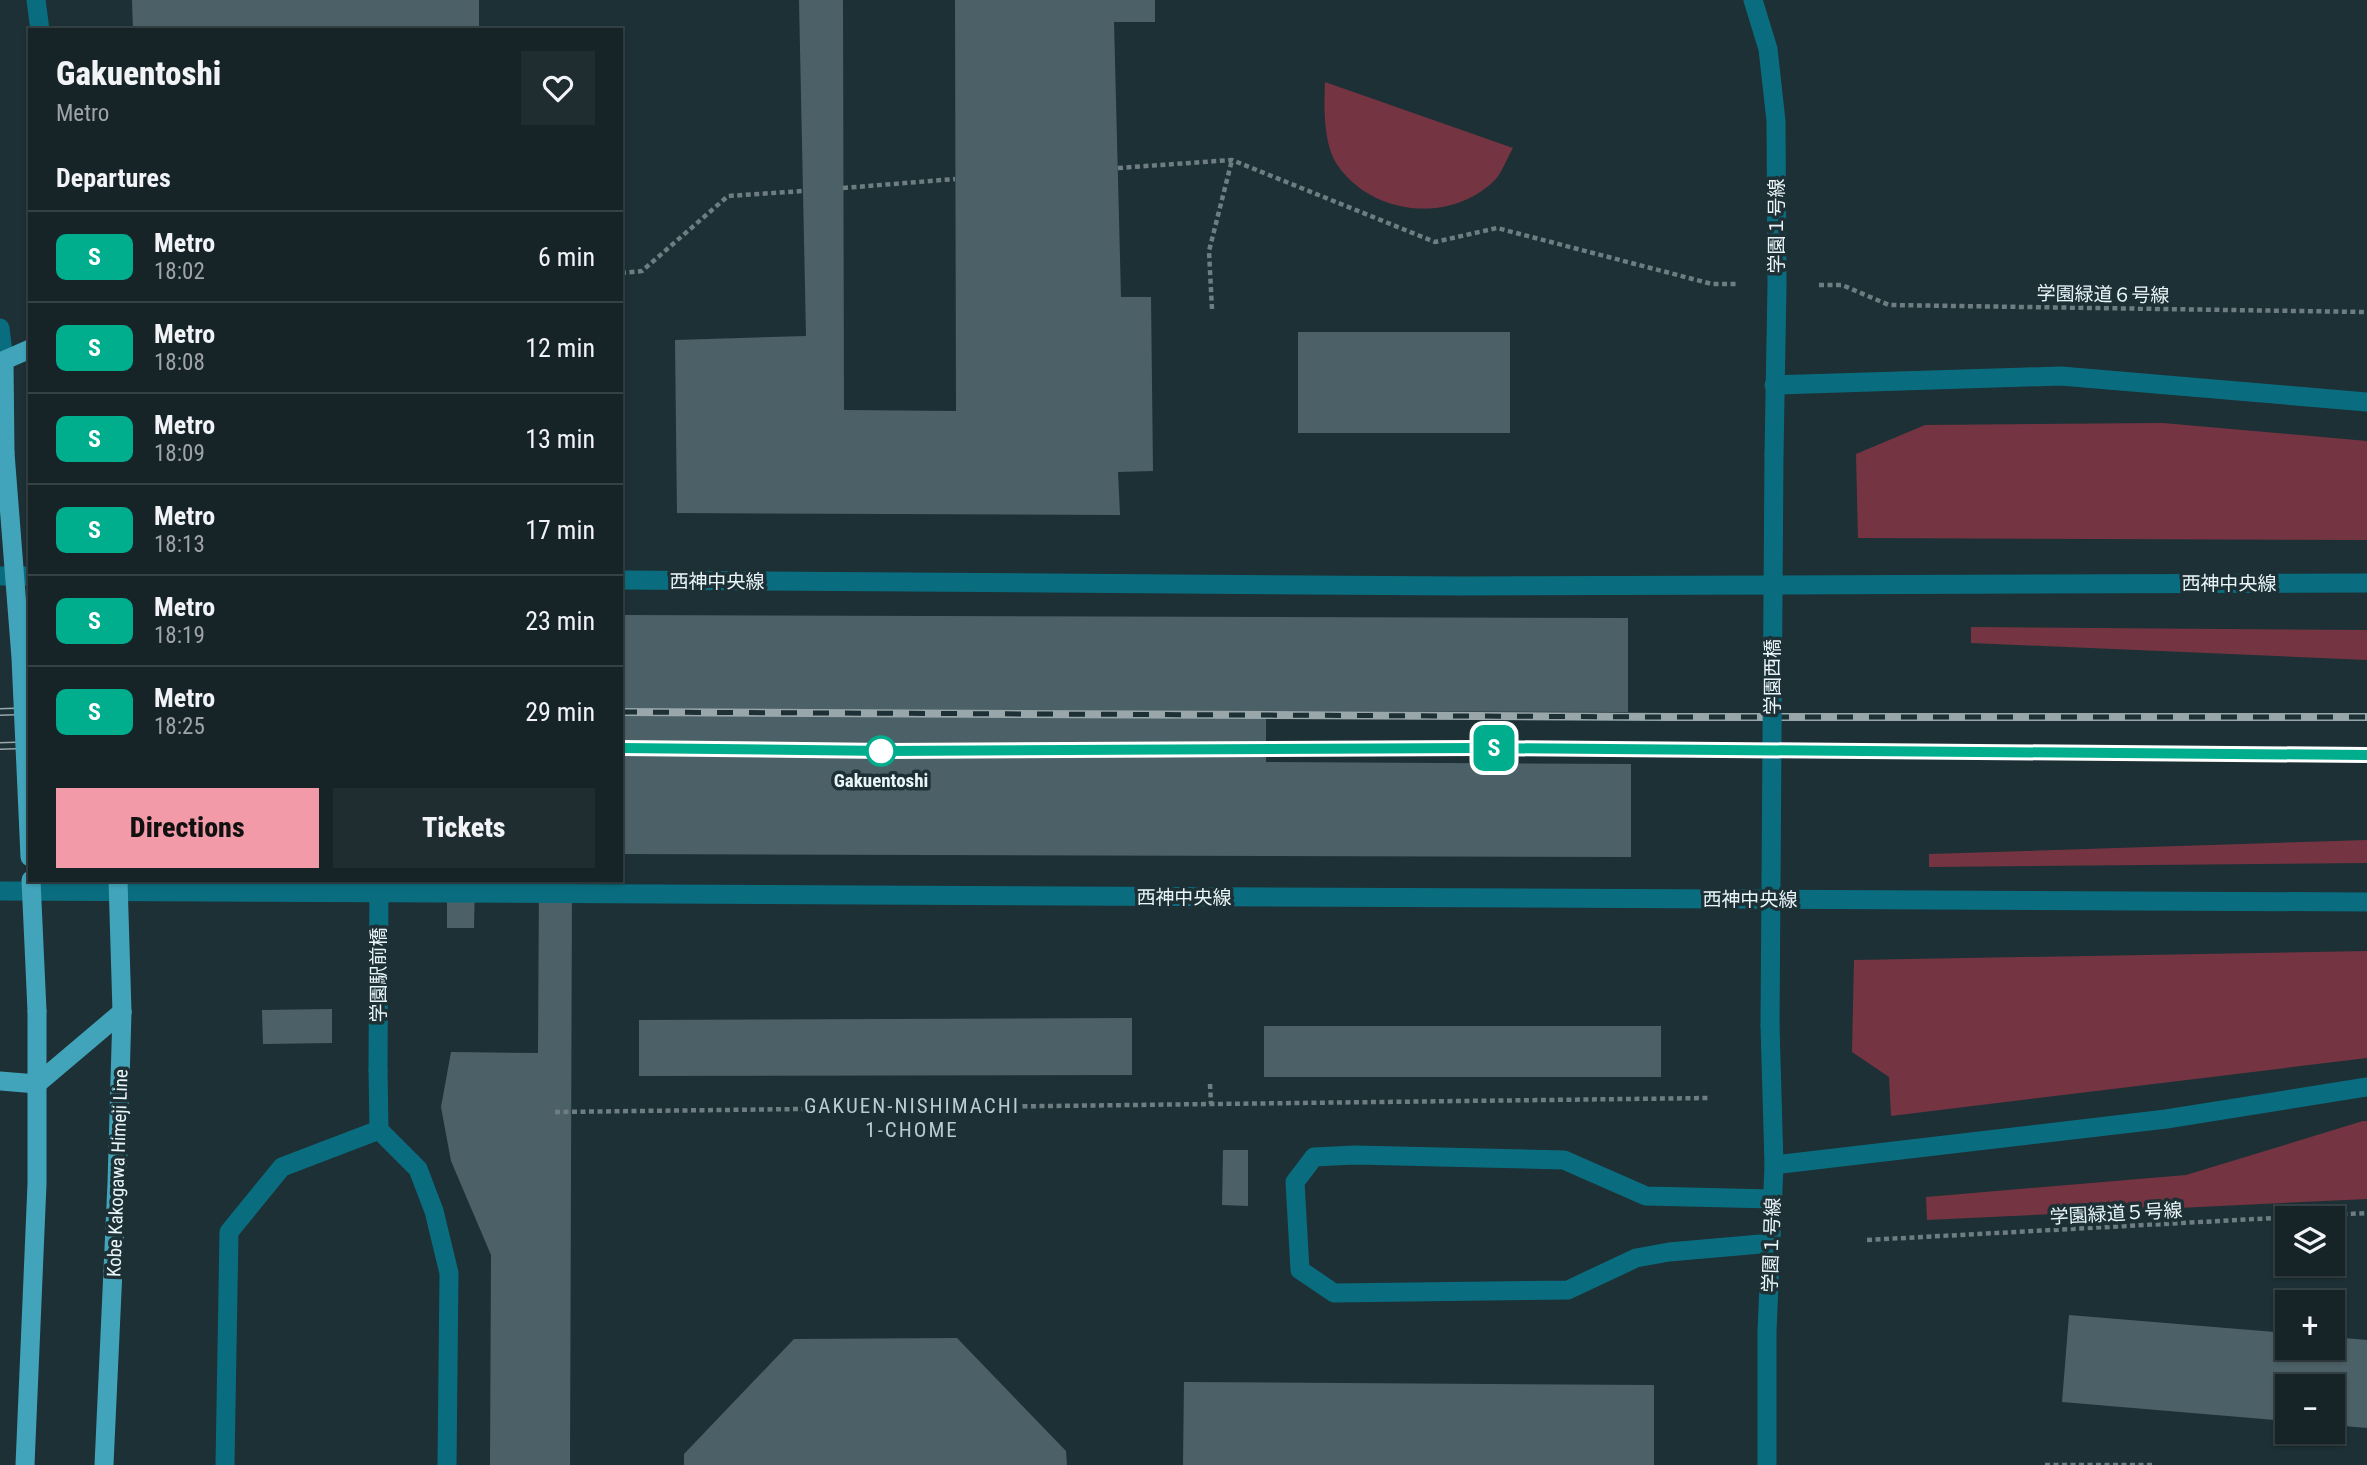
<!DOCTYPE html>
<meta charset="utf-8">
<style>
body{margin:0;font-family:"Roboto Condensed","Noto Sans JP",sans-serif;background:#1f2c30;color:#f1f3f6;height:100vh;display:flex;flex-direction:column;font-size:26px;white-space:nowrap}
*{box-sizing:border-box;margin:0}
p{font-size:23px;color:#9ea4a8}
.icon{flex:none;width:38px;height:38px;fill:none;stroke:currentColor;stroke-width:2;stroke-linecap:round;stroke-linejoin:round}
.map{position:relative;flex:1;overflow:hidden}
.side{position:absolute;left:28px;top:28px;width:595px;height:854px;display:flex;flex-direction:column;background:#162428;border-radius:0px;box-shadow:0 2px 5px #0004,0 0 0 2px #354145}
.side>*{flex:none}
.badge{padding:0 14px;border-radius:10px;font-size:24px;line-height:46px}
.buttons{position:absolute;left:2275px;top:1206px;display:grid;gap:14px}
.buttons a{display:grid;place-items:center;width:70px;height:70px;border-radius:0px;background:#162428;box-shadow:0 2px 5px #0004,0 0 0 2px #354145;font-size:35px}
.map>.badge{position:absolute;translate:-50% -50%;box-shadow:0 0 0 4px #fff}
h2{padding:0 28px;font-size:26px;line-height:63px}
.round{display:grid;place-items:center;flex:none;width:74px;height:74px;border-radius:0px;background:#1f2c30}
.summary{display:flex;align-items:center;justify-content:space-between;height:119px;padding:0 28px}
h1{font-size:33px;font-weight:800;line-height:52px}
.button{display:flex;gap:14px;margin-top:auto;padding:14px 28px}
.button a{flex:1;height:80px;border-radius:0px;background:#f39aa9;color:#111;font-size:28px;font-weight:800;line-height:80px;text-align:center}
.button a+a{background:#1f2c30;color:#f1f3f6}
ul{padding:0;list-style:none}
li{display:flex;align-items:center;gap:21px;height:91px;padding:0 28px;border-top:2px solid #354145}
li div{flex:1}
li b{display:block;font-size:26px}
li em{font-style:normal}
li .badge{min-width:77px;font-weight:700;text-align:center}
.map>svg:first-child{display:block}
</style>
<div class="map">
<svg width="2367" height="1465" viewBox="0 0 2367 1465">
<rect width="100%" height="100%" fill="#1d3035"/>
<!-- green -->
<g fill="#753442">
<path d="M1325 82 1513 148C1507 158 1502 173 1494 181 1449 224 1373 215 1338 166 1323 145 1324 106 1325 82Z"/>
<path d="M2163 423 2367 441V540L1858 538 1856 454 1925 425Z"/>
<path d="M1971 627 2367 630V660L1971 643Z"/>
<path d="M2367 840V863L1929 867V854Z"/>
<path d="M2367 951V1058L1891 1116 1889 1077 1852 1052 1854 960Z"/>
<path d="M2363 1121H2367V1199L1927 1220 1926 1197 2186 1175Z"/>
</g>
<!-- building -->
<g fill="#4c6167">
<path d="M132 0H479V30H133Z"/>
<path d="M799 0H843L844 410 956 411 955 0H1155V22H1114L1121 297H1151L1153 471 1118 472 1120 515 677 513 675 340 806 336Z"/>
<rect x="1298" y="332" width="212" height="101"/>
<path d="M621 615 1628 618V712L1266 711V762L1631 764V857L621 854Z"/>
<path d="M447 880H475L474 928H447Z"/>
<path d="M539 880H572L570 1465H490L491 1255 451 1161 441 1107 451 1052 538 1053Z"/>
<path d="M332 1009V1043L263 1044 262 1010Z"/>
<path d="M1132 1018V1075L639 1076V1020Z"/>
<rect x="1264" y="1026" width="397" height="51"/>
<path d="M1223 1150H1248V1206L1222 1205Z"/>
<path d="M2069 1315 2287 1333V1348H2333V1337L2367 1340V1428L2333 1425V1386H2287V1421L2062 1402Z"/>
<path d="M957 1338 1066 1451 1067 1465H684V1454L794 1339Z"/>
<path d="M1184 1382 1654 1385V1465H1183Z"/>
</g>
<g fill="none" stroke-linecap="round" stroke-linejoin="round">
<!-- path -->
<g stroke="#6d7d81" stroke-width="4.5" stroke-dasharray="5 3.5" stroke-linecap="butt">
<path d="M1118 168 1232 160 1435 242 1497 228 1712 284H1737"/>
<path d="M843 188 955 179"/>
<path d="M621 273 642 271 728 196 803 191"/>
<path d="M1819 285H1842L1889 305 2367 312"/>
<path d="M1212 309 1209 251 1232 160"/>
<path d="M1210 1084 1211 1104"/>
<path d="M555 1112 1709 1098"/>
<path d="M1867 1240 2367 1213"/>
<path d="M2045 1465H2153"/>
</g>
<!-- service -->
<g stroke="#0a6d7f" stroke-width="19">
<path d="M378 1070 379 1130 418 1169 434 1211 449 1273 447 1465"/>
<path d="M1772 1243 1669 1252 1636 1258 1568 1290 1334 1293 1300 1270 1295 1182 1314 1157 1355 1155 1564 1160 1646 1196 1773 1199"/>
<path d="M225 1465 229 1232 282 1167 379 1130"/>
</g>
<!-- tertiary -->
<g stroke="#0a6d7f" stroke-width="19">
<path d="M36 0 40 30"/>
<path d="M1753 0 1768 49 1776 121 1777 285 1774 454"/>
<path d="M0 328 4 361"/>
<path d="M1774 385 2061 376 2367 402"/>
<path d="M0 576H30"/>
<path d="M621 580 1461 586 2367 583"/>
<path d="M0 891 2367 902"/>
<path d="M1774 1165 2166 1119 2367 1087"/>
<path d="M1767 1465V1332L1774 1165 1770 1025"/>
</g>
<!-- primary -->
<g stroke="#41a4ba" stroke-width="19">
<path d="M4 361 5 453"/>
<path d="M0 362 30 349"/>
<path d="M0 1081 37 1084"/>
<path d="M37 1084 122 1012"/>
<path d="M25 1465 37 1184V1011"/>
<path d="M104 1465 117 1183 122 1012"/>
</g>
<defs>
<g id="rail">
<path d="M0 712 30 711"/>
<path d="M621 712 1670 717H2367"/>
<path d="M0 746 30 745"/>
<path d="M621 748 885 751 1478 748 2367 755"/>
</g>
</defs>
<!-- rail casing -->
<use href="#rail" stroke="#99a7ab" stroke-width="8"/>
<!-- rail -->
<use href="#rail" stroke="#1d3035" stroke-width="5" stroke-dasharray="16" stroke-linecap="butt"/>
<!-- service-bridge -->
<path stroke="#0a6d7f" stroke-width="19" d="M378 1070 379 880"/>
<!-- tertiary-bridge -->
<path stroke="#0a6d7f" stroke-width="19" d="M1770 1025 1774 454"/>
<!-- primary-bridge -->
<g stroke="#41a4ba" stroke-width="19">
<path d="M5 453 21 658 30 857"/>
<path d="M31 880 37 1011"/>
<path d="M118 880 122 1012"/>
</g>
</g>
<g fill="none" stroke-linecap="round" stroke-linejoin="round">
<defs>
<path id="line" d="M621 748 886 751 1478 748 2367 755"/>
</defs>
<!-- line casing -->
<use href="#line" stroke="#fff" stroke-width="16"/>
<!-- line -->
<use href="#line" stroke="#00ae8e" stroke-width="10"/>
</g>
<!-- markers -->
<circle fill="#fff" stroke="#00ae8e" stroke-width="3.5" cx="881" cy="751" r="14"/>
<g text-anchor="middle" stroke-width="7" stroke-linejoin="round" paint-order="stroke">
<!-- street labels -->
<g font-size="19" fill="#e9f5f8" stroke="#1d3035">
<text transform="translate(1776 226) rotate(-90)" y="7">学園１号線</text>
<text transform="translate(2103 294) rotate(1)" y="7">学園緑道６号線</text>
<text x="717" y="588">西神中央線</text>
<text x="2229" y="590">西神中央線</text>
<text transform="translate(1772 677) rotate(-90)" y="7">学園西橋</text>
<text x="1184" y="904">西神中央線</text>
<text x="1750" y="906">西神中央線</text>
<text transform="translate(378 975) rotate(-90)" y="7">学園駅前橋</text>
<text transform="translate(117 1173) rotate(-88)" y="7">Kobe Kakogawa Himeji Line</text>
<text transform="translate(2116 1213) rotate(-3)" y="7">学園緑道５号線</text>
<text transform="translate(1771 1245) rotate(-88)" y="7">学園１号線</text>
</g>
<!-- stop labels -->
<g font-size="19" font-weight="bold" fill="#e9f5f8" stroke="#1d3035">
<text x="881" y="787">Gakuentoshi</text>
</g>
<!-- neighbourhood labels -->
<g font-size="21" letter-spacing="2" fill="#b6cdd3" stroke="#1d3035">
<text x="912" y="1113">GAKUEN-NISHIMACHI<tspan x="912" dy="24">1-CHOME</tspan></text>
</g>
</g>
</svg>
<div class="buttons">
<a><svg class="icon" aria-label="layers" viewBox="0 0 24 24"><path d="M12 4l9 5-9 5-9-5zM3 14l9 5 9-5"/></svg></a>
<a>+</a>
<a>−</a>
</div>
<b class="badge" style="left:1494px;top:748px;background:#00ae8e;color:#fff">S</b>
<section class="side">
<div class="summary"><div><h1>Gakuentoshi</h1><p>Metro</p></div><a class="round"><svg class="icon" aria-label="heart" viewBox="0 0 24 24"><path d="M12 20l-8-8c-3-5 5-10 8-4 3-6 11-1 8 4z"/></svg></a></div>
<h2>Departures</h2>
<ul>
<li><span class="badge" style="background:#00ae8e;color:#fff">S</span><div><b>Metro</b><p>18:02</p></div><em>6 min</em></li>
<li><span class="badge" style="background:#00ae8e;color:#fff">S</span><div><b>Metro</b><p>18:08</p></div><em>12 min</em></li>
<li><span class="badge" style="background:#00ae8e;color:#fff">S</span><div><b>Metro</b><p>18:09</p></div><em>13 min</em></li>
<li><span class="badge" style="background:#00ae8e;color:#fff">S</span><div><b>Metro</b><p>18:13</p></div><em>17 min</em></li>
<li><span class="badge" style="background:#00ae8e;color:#fff">S</span><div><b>Metro</b><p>18:19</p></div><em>23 min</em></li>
<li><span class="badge" style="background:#00ae8e;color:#fff">S</span><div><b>Metro</b><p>18:25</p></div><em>29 min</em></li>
</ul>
<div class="button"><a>Directions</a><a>Tickets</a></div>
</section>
</div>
